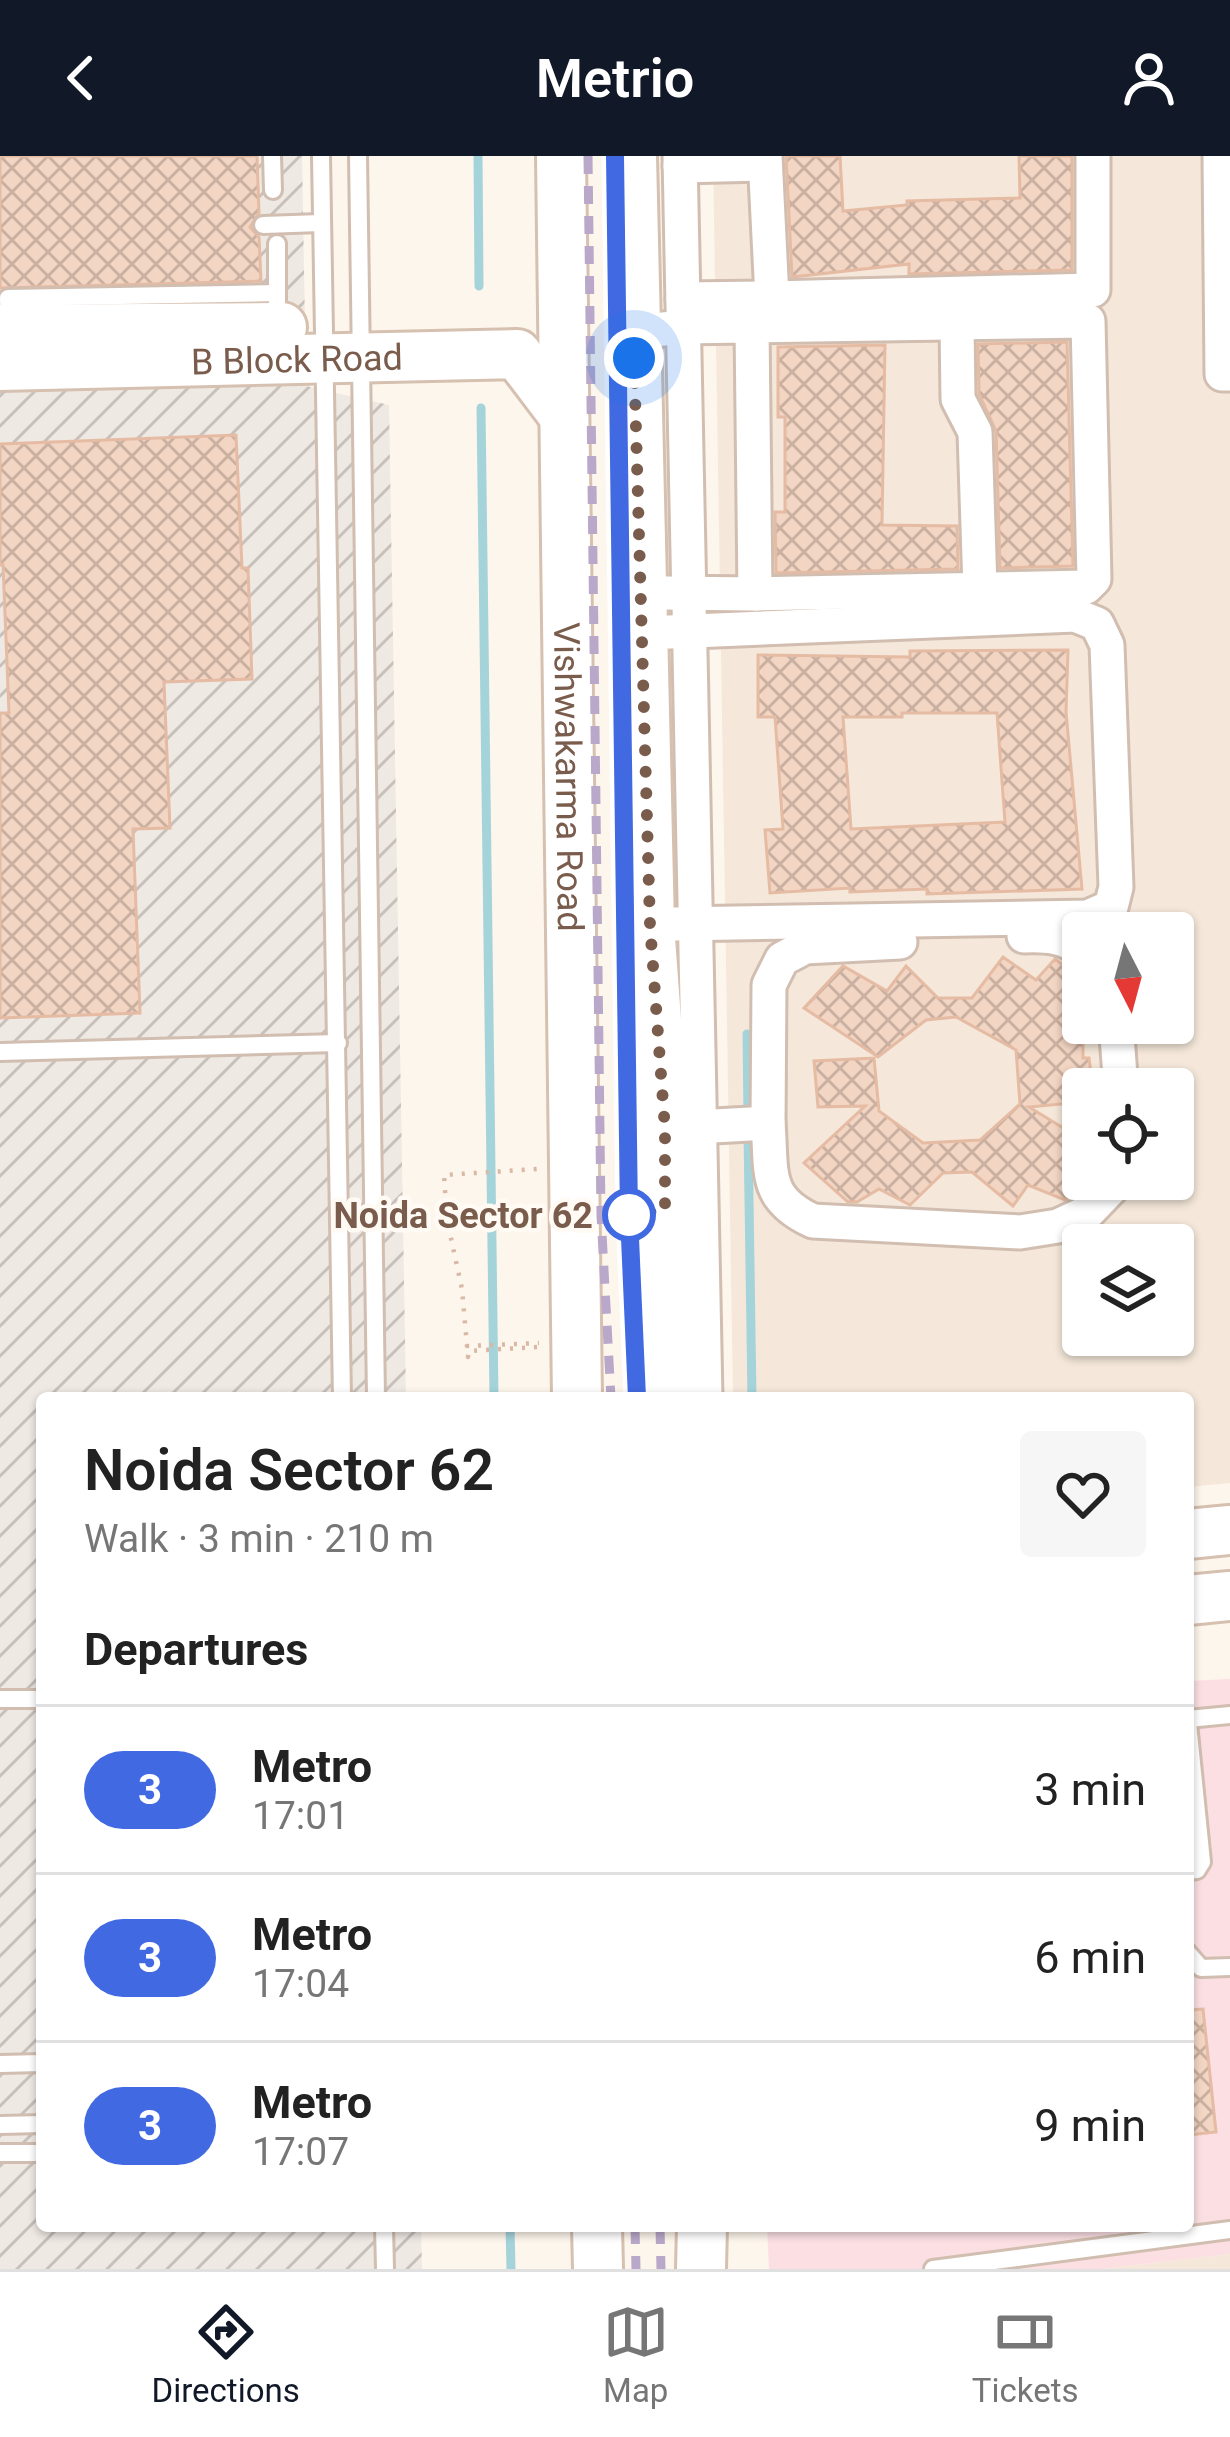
<!DOCTYPE html>
<meta charset="utf-8">
<style>
body{margin:0;font-family:Roboto,sans-serif;background:#f6f6f6;color:#222;height:100vh;display:flex;flex-direction:column;font-size:45px;white-space:nowrap}
*{box-sizing:border-box;margin:0}
p{font-size:39px;color:#767676}
.icon{flex:none;width:66px;height:66px;fill:none;stroke:currentColor;stroke-width:2;stroke-linecap:round;stroke-linejoin:round}
.map{position:relative;flex:1;overflow:hidden}
.panel{position:absolute;left:36px;top:1236px;width:1158px;height:840px;display:flex;flex-direction:column;background:#fff;border-radius:12px;box-shadow:0 3px 9px #0004}
.panel>*{flex:none}
.badge{padding:0 24px;border-radius:39px;font-size:42px;line-height:78px}
.needle{width:78px;rotate:174deg}
.buttons{position:absolute;left:1062px;top:756px;display:grid;gap:24px}
.buttons a{display:grid;place-items:center;width:132px;height:132px;border-radius:12px;background:#fff;box-shadow:0 3px 9px #0004;font-size:60px}
.you{position:absolute;width:60px;height:60px;margin:-30px;border:9px solid #fff;border-radius:50%;background:#1a73e8;box-shadow:0 0 0 18px #1a73e833}
.map>.badge{position:absolute;translate:-50% -50%;box-shadow:0 0 0 6px #fff}
h2{padding:0 48px;font-size:45px;line-height:108px}
.round{display:grid;place-items:center;flex:none;width:126px;height:126px;border-radius:12px;background:#f6f6f6}
.headline{display:flex;align-items:center;justify-content:space-between;height:204px;padding:0 48px}
h1{font-size:57px;font-weight:600;line-height:90px}
ul{padding:0;list-style:none}
li{display:flex;align-items:center;gap:36px;height:168px;padding:0 48px;border-top:3px solid #e0e0e0}
li div{flex:1}
li b{display:block;font-size:45px}
li em{font-style:normal}
li .badge{min-width:132px;font-weight:700;text-align:center}
header{display:flex;justify-content:space-between;align-items:center;height:156px;padding:0 48px;background:#111827;color:#fff;font-size:54px;font-weight:600}
.dock{display:flex;justify-content:space-around;align-items:center;height:168px;border-top:3px solid #e0e0e0;background:#fff;font-size:33px;color:#767676}
.dock a{display:grid;justify-items:center;gap:6px}
.dock .on{color:#111827}
.map>svg:first-child{display:block}
</style>
<header><svg class="icon" aria-label="back" viewBox="0 0 24 24"><path d="M15 5l-7 7 7 7"/></svg>Metrio<svg class="icon" aria-label="person" viewBox="0 0 24 24"><circle cx="12" cy="8" r="4"/><path d="M4 21q1-7 8-7t8 7"/></svg></header>
<div class="map">
<svg width="1230" height="2113" viewBox="0 0 1230 2113">
<defs>
<pattern id="industrial-furrows" width="10" height="10" patternUnits="userSpaceOnUse" patternTransform="scale(3)"><rect width="10" height="10" fill="#efe9e4"/><path d="M-1 1l2-2M0 10L10 0M9 11l2-2" fill="none" stroke="#c7c0bb"/></pattern>
<pattern id="building-cross-hatch" width="8" height="8" patternUnits="userSpaceOnUse" patternTransform="scale(3)"><rect width="8" height="8" fill="#f3d5c3"/><path d="M0 0l8 8M0 8l8-8" fill="none" stroke="#cab0a1"/></pattern>
</defs>
<rect width="100%" height="100%" fill="#fdf6ec"/>
<!-- residential -->
<g fill="#f5e8da" fill-rule="evenodd">
<path d="M713 0H1230V1327L1188 1331V1242H733ZM1083 777H1173V867H1083ZM1083 933H1173V1023H1083ZM1083 1089H1173V1179H1083Z"/>
<path d="M1230 2098V2113H1101Z"/>
</g>
<!-- industrial -->
<path fill="url(#industrial-furrows)" d="M0 0H302L306 230 389 249 406 1242H42V2070H421L422 2113H0Z"/>
<!-- medical -->
<path fill="#fbdfe3" d="M1230 1523V2098L1101 2113H769L767 2070H1188V1525Z"/>
<g fill="none" stroke-linecap="round" stroke-linejoin="round">
<!-- stream -->
<g stroke="#a5d3da" stroke-width="9">
<path d="M478 0 479 130"/>
<path d="M481 252 494 1242"/>
<path d="M747 878 748 961"/>
<path d="M748 977 752 1242"/>
<path d="M510 2070 511 2113"/>
</g>
</g>
<!-- building -->
<g fill="url(#building-cross-hatch)" stroke="#e6bba3" stroke-width="3" fill-rule="evenodd">
<path d="M0 0H257L259 57 250 71 259 81 261 125 0 132Z"/>
<path d="M786 0H840L843 55 907 49V45L1020 42 1019 0H1072V114L909 118V108L792 121Z"/>
<path d="M1067 186 1073 410 1000 412 996 275 979 238 978 188Z"/>
<path d="M885 189 882 369 957 370 958 413 776 417 775 356H785V261H778V191Z"/>
<path d="M236 279 242 412H248L252 523 164 526 170 672 133 673 140 857 0 862V557H9L3 409H0V288Z"/>
<path d="M1068 494 1066 556 1082 733 927 738V733L850 736V732L770 737 765 674 783 673 775 561H758V499L910 501V495ZM902 557H997L1005 666 851 673 843 561H902Z"/>
<path d="M1003 801 1036 824 1055 803 1083 824V902H1089L1093 933H1083V946L1029 951 1083 984V1029L1065 1044 1028 1029 1013 1050 972 1016 943 1017 910 1049 879 1033 857 1046H848L804 1007 865 950 818 951 814 905 874 902 879 955 923 987 980 984 1020 948 1016 894 956 861 926 864 878 901 804 852 843 810 887 835 906 810 938 842H972Z"/>
<path d="M1203 1853 1216 1976 1188 1979V1854Z"/>
</g>
<g fill="none" stroke-linecap="round" stroke-linejoin="round">
<defs>
<g id="lane">
<path d="M272 0 273 34"/>
<path d="M321 0 342 1242"/>
<path d="M358 0 376 1242"/>
<path d="M263 69 321 67"/>
<path d="M277 88V146"/>
<path d="M9 166 8 142 277 137"/>
<path d="M0 896 338 887"/>
<path d="M0 1543H42"/>
<path d="M1188 1563 1230 1559"/>
<path d="M1188 1567 1202 1706 1197 1714 1188 1715"/>
<path d="M1188 1797 1201 1812 1230 1811"/>
<path d="M0 1908 42 1907"/>
<path d="M0 1969 42 1968"/>
<path d="M0 1997H42"/>
<path d="M384 2070 385 2113"/>
<path d="M933 2113 1230 2074"/>
</g>
<g id="street">
<path d="M680 0 705 1242"/>
<path d="M765 0 772 142 1093 134V0"/>
<path d="M1220 0 1222 218H1230"/>
<path d="M680 10 765 8"/>
<path d="M683 143 772 142"/>
<path d="M957 167 958 243 975 276 980 433"/>
<path d="M634 176 683 171 1088 165 1094 423 1086 431 755 438 752 170"/>
<path d="M666 437 755 438"/>
<path d="M669 476 1075 459 1097 468 1107 489 1116 731 1111 751 1088 761 676 768"/>
<path d="M1024 780C1045 779 1067 780 1083 796"/>
<path d="M1116 867 1121 933"/>
<path d="M768 967 769 829 782 803 805 791 900 786"/>
<path d="M677 972 768 967C772 1016 763 1042 813 1065L1020 1076 1058 1070 1088 1056 1112 1031 1115 1023"/>
</g>
<g id="secondary">
<path id="s1" d="M561 0 577 1242"/>
<path d="M632 0 650 769 665 973 666 1242"/>
<path d="M0 173 282 171"/>
<path id="s2" d="M0 210 517 198 564 260"/>
<path d="M1188 1378 1230 1374"/>
<path d="M1188 1444 1230 1440"/>
<path d="M597 2070 598 2113"/>
<path d="M701 2113 702 2070"/>
</g>
</defs>
<!-- lane casing -->
<use href="#lane" stroke="#d1beb0" stroke-width="22"/>
<!-- street casing -->
<use href="#street" stroke="#d1beb0" stroke-width="39"/>
<!-- secondary casing -->
<use href="#secondary" stroke="#d6c0b0" stroke-width="54"/>
<!-- path -->
<g stroke="#d9b8a5" stroke-width="4.5" stroke-dasharray="3 9" stroke-linecap="butt">
<path d="M466 1190 539 1187"/>
<path d="M537 1191 469 1195 468 1201 462 1133 447 1064 444 1019 538 1013"/>
</g>
<!-- lane -->
<use href="#lane" stroke="#fff" stroke-width="16"/>
<!-- street -->
<use href="#street" stroke="#fff" stroke-width="33"/>
<!-- secondary -->
<use href="#secondary" stroke="#fff" stroke-width="48"/>
<!-- rail -->
<g stroke="#b9a8c9" stroke-width="9" stroke-dasharray="18 12" stroke-linecap="butt">
<path d="M588 0 601 1059 611 1242"/>
<path d="M615 0 629 1059 637 1242"/>
<path d="M635 2070 636 2113"/>
<path d="M660 2070 661 2113"/>
</g>
</g>
<g fill="none" stroke-linecap="round" stroke-linejoin="round">
<defs>
<path id="line" d="M615 0 629 1059 637 1242"/>
</defs>
<!-- line casing -->
<use href="#line" stroke="#fff" stroke-width="27"/>
<!-- line -->
<use href="#line" stroke="#4169e1" stroke-width="18"/>
<!-- walk -->
<path stroke="#7a5c4d" stroke-width="12" stroke-dasharray="0 21.6" d="M629 1059 665 1054V973L650 769 634 202"/>
</g>
<!-- markers -->
<circle fill="#fff" stroke="#4169e1" stroke-width="6" cx="629" cy="1059" r="24"/>
<g text-anchor="middle" stroke-width="9" stroke-linejoin="round" paint-order="stroke">
<!-- street labels -->
<g font-size="36" fill="#7a5c4d" stroke="#fffaf3">
<text dy="13" stroke="none"><textPath href="#s2" startOffset="297">B Block Road</textPath></text>
<text dy="13" stroke="none"><textPath href="#s1" startOffset="621">Vishwakarma Road</textPath></text>
</g>
<!-- stop labels -->
<g font-size="36" font-weight="bold" fill="#7a5c4d" stroke="#fffaf3" text-anchor="end">
<text x="593" y="1072">Noida Sector 62</text>
</g>
</g>
</svg>
<div class="buttons">
<a><svg class="needle" viewBox="-14 -14 28 28"><path d="M0-13l5 13h-10z" fill="#e53935"/><path d="M0 13l5-13h-10z" fill="#767676"/></svg></a>
<a><svg class="icon" aria-label="locate" viewBox="0 0 24 24"><circle cx="12" cy="12" r="6"/><path d="M12 2v4M12 18v4M2 12h4M18 12h4"/></svg></a>
<a><svg class="icon" aria-label="layers" viewBox="0 0 24 24"><path d="M12 4l9 5-9 5-9-5zM3 14l9 5 9-5"/></svg></a>
</div>
<div class="you" style="left:634px;top:202px"></div>
<section class="panel">
<div class="headline"><div><h1>Noida Sector 62</h1><p>Walk · 3 min · 210 m</p></div><a class="round"><svg class="icon" aria-label="heart" viewBox="0 0 24 24"><path d="M12 20l-8-8c-3-5 5-10 8-4 3-6 11-1 8 4z"/></svg></a></div>
<h2>Departures</h2>
<ul>
<li><span class="badge" style="background:#4169e1;color:#fff">3</span><div><b>Metro</b><p>17:01</p></div><em>3 min</em></li>
<li><span class="badge" style="background:#4169e1;color:#fff">3</span><div><b>Metro</b><p>17:04</p></div><em>6 min</em></li>
<li><span class="badge" style="background:#4169e1;color:#fff">3</span><div><b>Metro</b><p>17:07</p></div><em>9 min</em></li>
</ul>
</section>
</div>
<nav class="dock">
<a class="on"><svg class="icon" aria-label="directions" viewBox="0 0 24 24"><path d="M12 3l9 9-9 9-9-9zM9 14v-3h6M13 9l2 2-2 2"/></svg>Directions</a>
<a><svg class="icon" aria-label="map" viewBox="0 0 24 24"><path d="M3 6l6-2 6 2 6-2v14l-6 2-6-2-6 2zM9 4v14M15 6v14"/></svg>Map</a>
<a><svg class="icon" aria-label="tickets" viewBox="0 0 24 24"><path d="M3 7h18v10H3zM15 7v10"/></svg>Tickets</a>
</nav>
